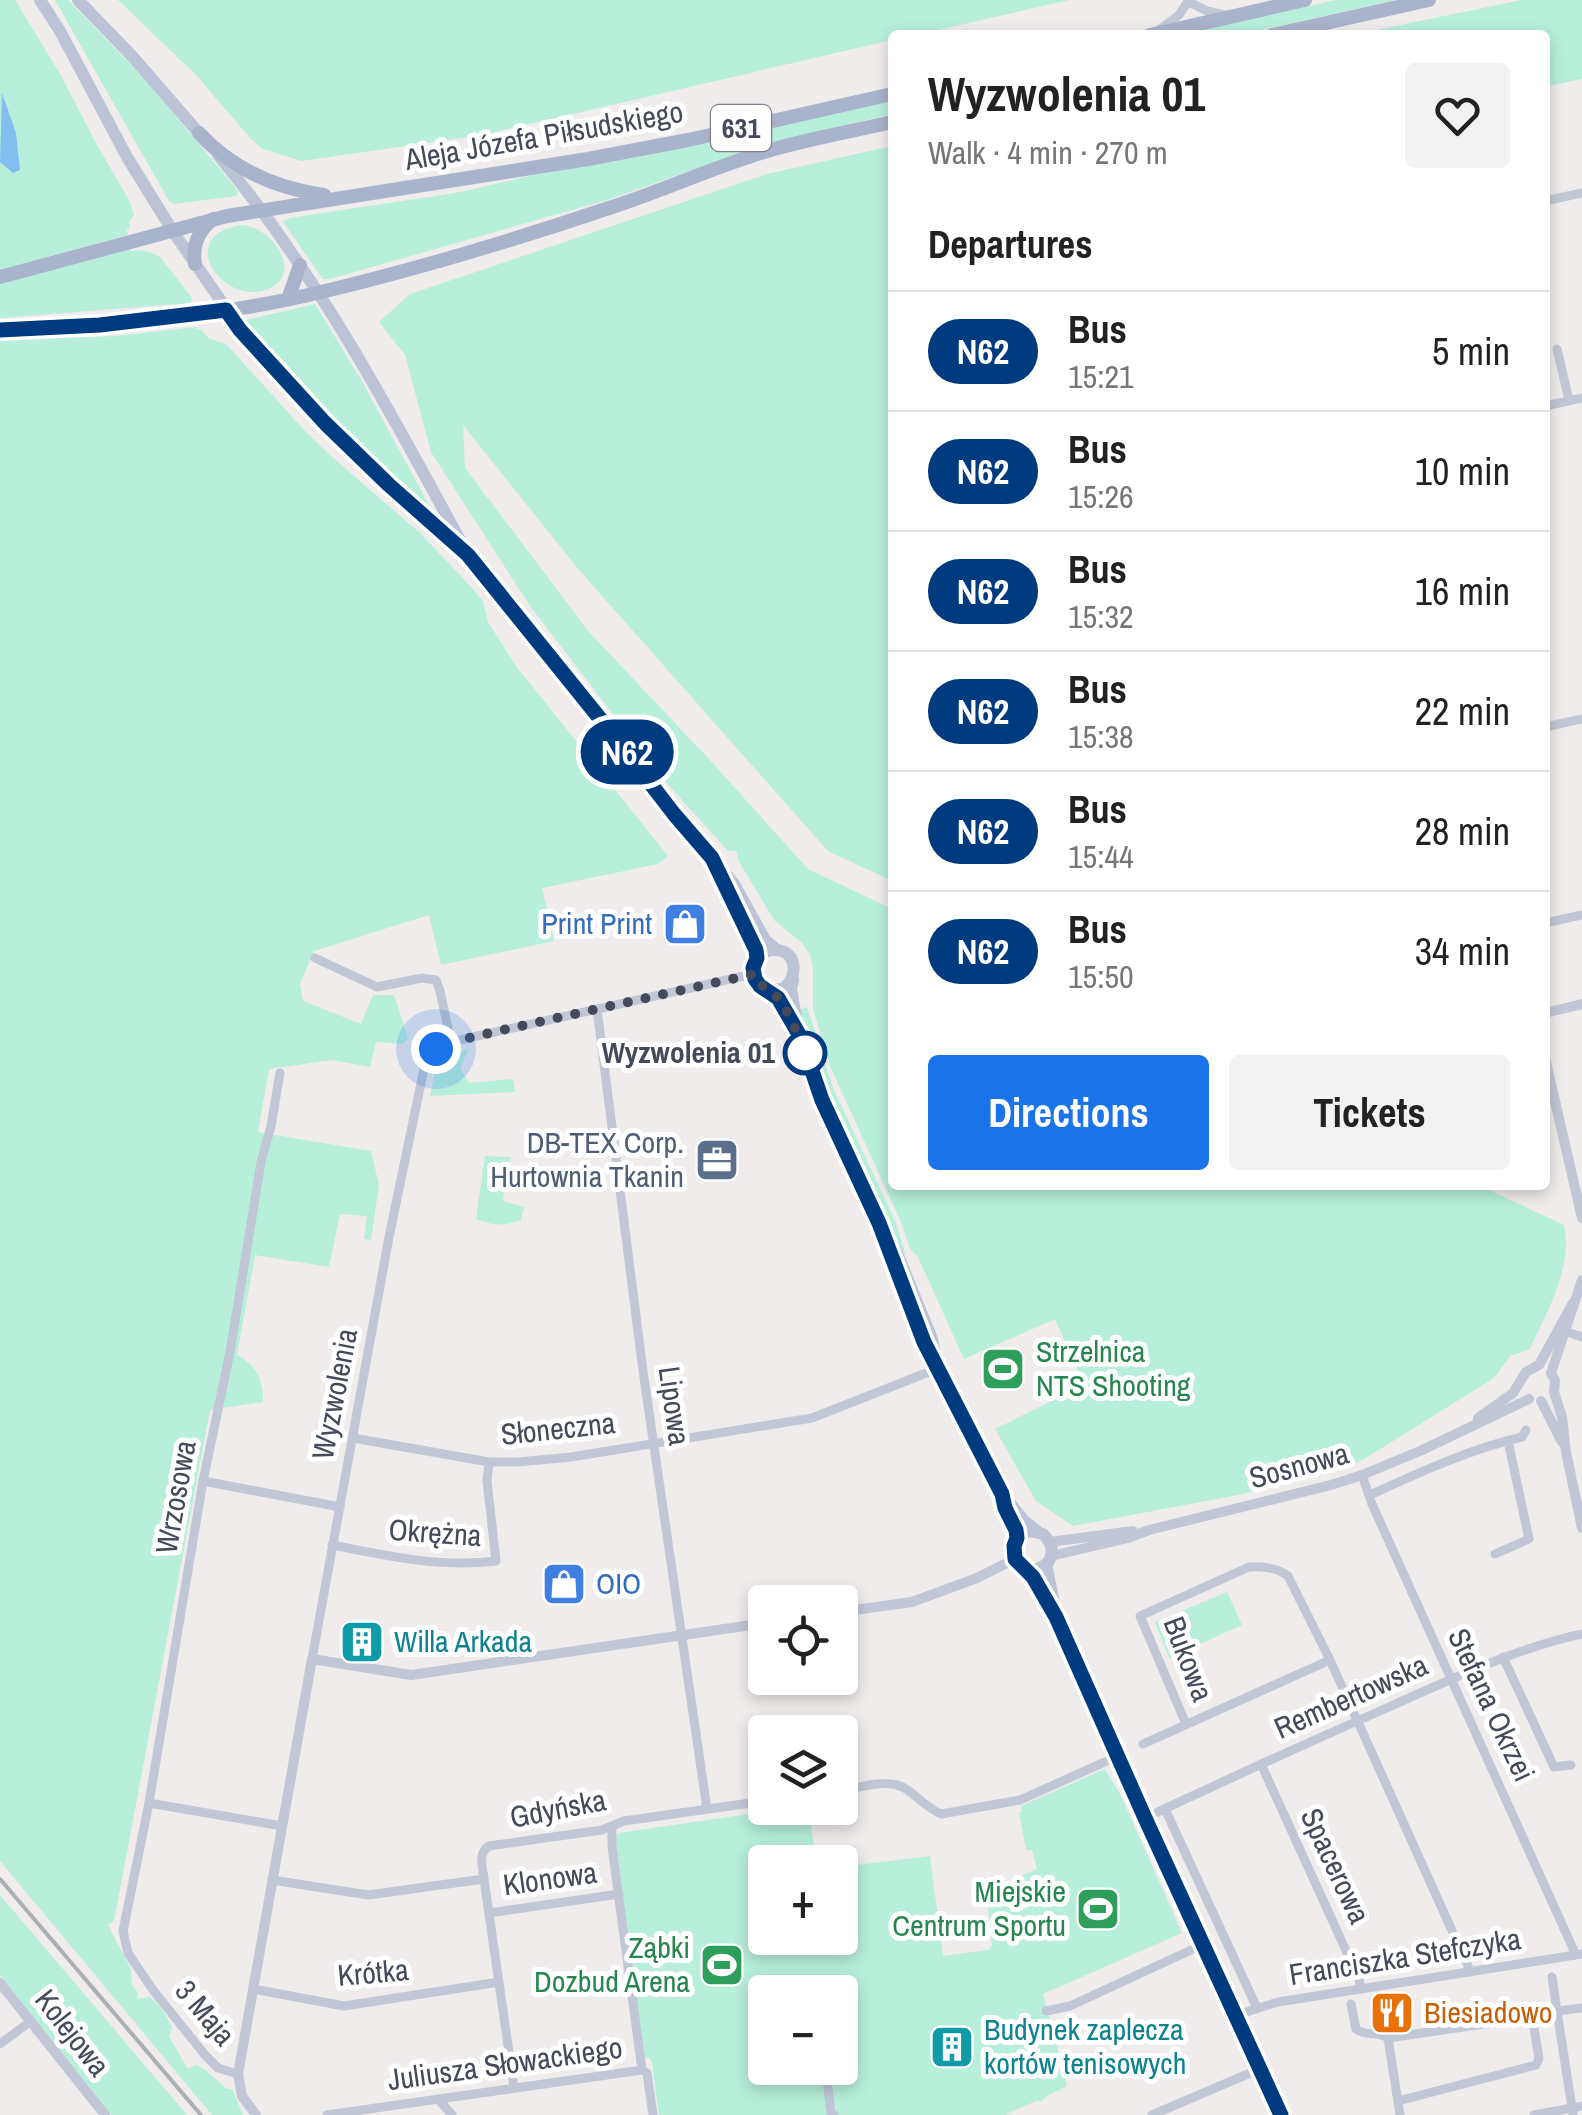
<!DOCTYPE html>
<meta charset="utf-8">
<style>
body{margin:0;font-family:"Archivo Narrow",sans-serif;background:#f2f2f2;color:#222;height:100vh;display:flex;flex-direction:column;font-size:38px;white-space:nowrap}
*{box-sizing:border-box;margin:0}
p{font-size:32px;color:#767676}
.icon{flex:none;width:55px;height:55px;fill:none;stroke:currentColor;stroke-width:2;stroke-linecap:round;stroke-linejoin:round}
.map{position:relative;flex:1;overflow:hidden}
.sheet{position:absolute;left:888px;top:30px;width:662px;height:1160px;display:flex;flex-direction:column;background:#fff;border-radius:10px;box-shadow:0 5px 15px #0003}
.sheet>*{flex:none}
.badge{padding:0 20px;border-radius:32px;font-size:35px;line-height:65px}
.tools{position:absolute;left:748px;top:1585px;display:grid;gap:20px}
.tools a{display:grid;place-items:center;width:110px;height:110px;border-radius:10px;background:#fff;box-shadow:0 5px 15px #0003;font-size:50px}
.you{position:absolute;width:50px;height:50px;margin:-25px;border:8px solid #fff;border-radius:50%;background:#1a73e8;box-shadow:0 0 0 15px #1a73e833}
.map>.badge{position:absolute;translate:-50% -50%;box-shadow:0 0 0 5px #fff}
h2{padding:0 40px;font-size:38px;line-height:90px}
.round{display:grid;place-items:center;flex:none;width:105px;height:105px;border-radius:10px;background:#f2f2f2}
.overview{display:flex;align-items:center;justify-content:space-between;height:170px;padding:0 40px}
h1{font-size:48px;font-weight:700;line-height:75px}
.primary-button{display:flex;gap:20px;margin-top:auto;padding:20px 40px}
.primary-button a{flex:1;height:115px;border-radius:10px;background:#1a73e8;color:#fff;font-size:40px;font-weight:700;line-height:115px;text-align:center}
.primary-button a+a{background:#f2f2f2;color:#222}
ul{padding:0;list-style:none}
li{display:flex;align-items:center;gap:30px;height:120px;padding:0 40px;border-top:2px solid #e0e0e0}
li div{flex:1}
li b{display:block;font-size:38px}
li em{font-style:normal}
li .badge{min-width:110px;font-weight:700;text-align:center}
.map>svg:first-child{display:block}
</style>
<div class="map">
<svg width="1582" height="2115" viewBox="0 0 1582 2115">
<rect width="100%" height="100%" fill="#efeceb"/>
<!-- green -->
<g fill="#b7efda" fill-rule="evenodd">
<path d="M0 0H15L60 74 97 145 129 200 134 215 129 222 130 228 126 230 128 234 124 236 0 270Z"/>
<path d="M55 0H68L143 77 224 174 238 191 236 196 174 204 169 201Z"/>
<path d="M118 0H1069L916 35H892V40L482 135 301 161 261 148 251 139 196 75Z"/>
<path d="M1336 0H1395L1239 35H1181Z"/>
<path d="M1522 0H1582V79L1545 87V35H1368L1381 29Z"/>
<path d="M892 100V114L769 143 607 200 330 279H323L283 222 290 218 461 192 538 174 639 156Z"/>
<path d="M892 146V881L828 851 579 570 463 425 465 468 589 632 708 758 808 869 892 909V1185H1478L1564 1225C1573 1269 1547 1311 1530 1349L1510 1356 1494 1378 1361 1461 1243 1494 1073 1526 1036 1501 995 1429 1084 1385 1055 1319 964 1359 918 1257 910 1249 901 1222 830 1066 813 1008V968L810 955 802 943 774 920 738 860 736 850 728 851 663 779 530 606 431 452 405 355 379 322 410 294 767 174Z"/>
<path d="M242 225C276 228 307 280 262 291 218 301 176 234 242 225Z"/>
<path d="M130 248 131 251C140 249 152 252 160 257L192 298 190 303 0 318V284Z"/>
<path d="M315 304 363 383 432 511 321 407 244 323 246 320Z"/>
<path d="M196 327 197 330 201 329 208 338 227 345 303 429 332 457 420 533 473 589 483 601 488 622 516 666 668 856 658 864 542 888 554 941 441 965 429 915 314 951 300 984 303 1001 361 1024 373 995H394L408 1038 403 1044 376 1042 370 1067 332 1060 269 1069 258 1132 371 1151 379 1185 371 1240 364 1239 367 1216 340 1214 329 1267 255 1255 237 1355C257 1365 263 1381 263 1402L210 1410 114 1921 108 1925 131 1969 132 1985 138 1993 137 1999 150 1997 163 2010 172 2027 169 2037 188 2069 195 2065 203 2068 227 2089H232L243 2115H212L0 1861V340L116 336Z"/>
<path d="M807 1007 833 1088 896 1223 906 1256C886 1228 873 1196 858 1165 833 1111 815 1067 799 1010Z"/>
<path d="M469 1048 460 1068 469 1083 513 1079 515 1092 430 1096 436 1065Z"/>
<path d="M485 1156 511 1157 507 1166 503 1201 524 1207 521 1220C503 1226 494 1226 476 1219Z"/>
<path d="M1227 1592 1242 1625 1169 1658 1155 1622Z"/>
<path d="M1105 1769 1120 1794 1182 1933 1043 1994 1067 2086 1049 2095 1040 2102 1038 2100 1005 2115H659L652 2063 650 2058H646L644 2055 614 1846 618 1833 789 1808H809L816 1862H765V1938H840V1867L930 1856 943 1956 989 1950 992 1945 988 1908 1015 1904 1020 1911 1027 1908 1025 1904 1029 1901 1021 1876 1037 1869 1032 1850H1026L1019 1813 1022 1811 1021 1806ZM765 1992H840V2068H765Z"/>
<path d="M0 1895 187 2115H111L0 1975Z"/>
</g>
<!-- water -->
<path fill="#82beee" d="M2 93 16 133 20 170 13 173 0 162Z"/>
<g fill="none" stroke-linecap="round" stroke-linejoin="round">
<!-- minor -->
<g stroke="#c1c7d4" stroke-width="9">
<path d="M1189 2 1207 11 1224 15"/>
<path d="M1160 29 1179 15 1189 0"/>
<path d="M1545 201 1582 193"/>
<path d="M1557 349 1569 400"/>
<path d="M1545 406 1582 398"/>
<path d="M1545 727 1582 719"/>
<path d="M1545 923 1582 915"/>
<path d="M315 958 377 987 422 978 436 980 440 991 451 1042"/>
<path d="M597 1009 643 1371 707 1809"/>
<path d="M1561 1330 1582 1337"/>
<path d="M353 1438 489 1462H518L571 1457 812 1418 939 1368"/>
<path d="M1362 1475 1372 1504 1576 1955"/>
<path d="M203 1481 340 1507"/>
<path d="M1370 1495C1418 1473 1470 1449 1522 1437L1526 1430"/>
<path d="M332 1545C387 1556 441 1568 496 1561L487 1481 489 1462"/>
<path d="M1495 1554 1529 1539 1508 1441"/>
<path d="M1503 1657 1554 1767 1571 1765"/>
<path d="M312 1659 389 1237 425 1064C431 1052 438 1046 451 1042L753 974"/>
<path d="M1186 1724 1140 1616 1249 1567C1262 1566 1278 1568 1288 1576L1330 1660 1468 1966 1469 1972"/>
<path d="M1143 1744 1330 1660"/>
<path d="M1261 1764 1359 1979 1361 1989"/>
<path d="M840 1791C860 1788 888 1777 906 1789 918 1797 927 1808 941 1814L1020 1800 1118 1756"/>
<path d="M149 1803 282 1826"/>
<path d="M1165 1809 1257 2008"/>
<path d="M1145 1818C1226 1780 1307 1743 1389 1707 1452 1679 1514 1649 1582 1634"/>
<path d="M612 1827V1847L642 2070"/>
<path d="M484 1879 514 2087"/>
<path d="M272 1880 368 1895 484 1879C483 1868 477 1853 489 1846L602 1830 624 1821 765 1801"/>
<path d="M489 1913 619 1894"/>
<path d="M253 1989 344 2006 499 1982"/>
<path d="M1351 2004 1356 2029C1366 2037 1376 2030 1388 2038"/>
<path d="M1582 2008 1557 2011 1572 2108 1582 2106"/>
<path d="M1046 2011 1070 2006 1204 1944"/>
<path d="M1237 2015 1278 2002 1582 1954"/>
<path d="M1532 2017 1557 2011 1552 1977"/>
<path d="M0 2044 31 2021"/>
<path d="M829 2068 826 2070 831 2114 834 2115"/>
<path d="M238 2074 218 2068 205 2055 153 1990 128 1953 123 1931 149 1803 203 1481 230 1352 261 1162 271 1126 280 1073"/>
<path d="M438 2099 452 2115"/>
<path d="M1398 2101 1536 2065 1539 2058 1532 2017 1388 2038 1400 2115"/>
<path d="M327 2115 642 2070 647 2073 653 2115"/>
<path d="M1152 2115 1262 2068"/>
<path d="M1534 2115 1572 2108 1573 2115"/>
</g>
<!-- tertiary -->
<g stroke="#c1c7d4" stroke-width="10">
<path d="M1545 1013 1582 1004"/>
<path d="M1545 1058 1582 1218"/>
<path d="M1551 1373 1555 1380 1554 1392 1562 1417 1566 1452 1582 1528"/>
<path d="M1551 1373 1582 1280"/>
<path d="M1541 1401 1562 1442"/>
<path d="M1478 1418 1513 1393 1526 1372 1539 1365 1573 1303"/>
<path d="M1050 1542 1133 1531"/>
<path d="M1051 1556 1128 1538 1149 1530 1331 1485 1362 1475 1420 1451 1529 1399"/>
<path d="M840 1612 912 1602 977 1578 1015 1559"/>
<path d="M0 1983 105 2115"/>
<path d="M256 2115 242 2096 238 2074 312 1659 411 1675 765 1623"/>
</g>
<!-- secondary -->
<g stroke="#bdc3d6" stroke-width="12">
<path d="M40 0 60 31 127 157 172 230 241 330 325 423 389 485 468 555 674 814 734 884 765 940 777 950"/>
<path d="M78 0 132 56 205 140"/>
<path d="M218 155C317 274 389 409 462 544"/>
<path d="M723 881 755 945 757 958"/>
<path d="M793 980 791 989 799 1036 818 1091 879 1223 923 1342 1002 1494C1005 1508 1015 1520 1017 1533 1017 1541 1011 1548 1014 1556 1024 1585 1071 1562 1043 1534L1029 1531 1017 1538"/>
<path d="M768 990 783 989C800 976 797 948 772 950 766 951 761 953 758 958 739 981 772 988 780 1001 786 1010 790 1021 796 1030"/>
<path d="M894 1246 932 1339 935 1353"/>
<path d="M1005 1497 1024 1521 1037 1531"/>
<path d="M1046 1564 1055 1609"/>
<path d="M1025 1568 1033 1577 1056 1617 1281 2115"/>
</g>
<!-- primary -->
<g stroke="#aab3cc" stroke-width="14">
<path d="M1150 35 1305 0"/>
<path d="M1272 35 1429 0"/>
<path d="M199 133C233 170 275 188 324 195"/>
<path d="M195 264C192 245 198 231 213 219"/>
<path d="M0 277 227 216 588 159 688 140 892 94"/>
<path d="M288 299 300 265"/>
<path d="M0 330C106 325 213 318 317 293 414 270 514 240 609 208 665 190 718 165 774 149 813 138 853 131 892 122"/>
</g>
<!-- rail -->
<path stroke="#adafb6" stroke-width="4" d="M0 1879 201 2115"/>
</g>
<g fill="none" stroke-linecap="round" stroke-linejoin="round">
<defs>
<path id="line" d="M0 330 100 325 226 310 240 330 325 423 389 485 468 555 610 731 674 814 712 858 756 950 757 958 753 968 755 979 760 986 778 998 800 1036 822 1100 879 1223 924 1342 1002 1494 1005 1508 1016 1530 1017 1538 1014 1546 1015 1559 1033 1577 1056 1617 1145 1818 1281 2115"/>
</defs>
<!-- line casing -->
<use href="#line" stroke="#fff" stroke-width="22"/>
<!-- line -->
<use href="#line" stroke="#003b80" stroke-width="15"/>
<!-- walk -->
<path stroke="#444a59" stroke-width="10" stroke-dasharray="0 18" d="M436 1049 444 1044 494 1032 754 974C759 988 768 987 777 997 786 1006 802 1043 806 1056L805 1053"/>
</g>
<!-- icons -->
<defs>
<symbol id="shop-square" viewBox="-11 -11 22 22"><rect x="-9" y="-9" width="18" height="18" rx="4" fill="#3f7fe0" stroke="#fff"/><path d="M-5-2.5h2.3a2.7 3.5 0 0 1 5.4 0H5L5.5 6h-11ZM-1.5-2.5h3a1.5 2.3 0 0 0-3 0Z" fill="#fff"/></symbol>
<symbol id="office-square" viewBox="-11 -11 22 22"><rect x="-9" y="-9" width="18" height="18" rx="4" fill="#5c6f8a" stroke="#fff"/><path d="M-6-3h4V-5.5h4V-3h4V5H-6ZM-1-4.5V-3h2v-1.5ZM-6 0V1H6V0Z" fill="#fff"/></symbol>
<symbol id="stadium-square" viewBox="-11 -11 22 22"><rect x="-9" y="-9" width="18" height="18" rx="4" fill="#2e9e5b" stroke="#fff"/><path d="M0-5a6.5 5 0 1 0 0 10a6.5 5 0 1 0 0-10ZM-3.5-1.8h7v3.6h-7Z" fill="#fff"/></symbol>
<symbol id="building-square" viewBox="-11 -11 22 22"><rect x="-9" y="-9" width="18" height="18" rx="4" fill="#0f9aa8" stroke="#fff"/><path d="M-4-6H4V6H1V3H-1V6H-4ZM-2.5-4.3h1.7v1.8h-1.7ZM.8-4.3h1.7v1.8H.8ZM-2.5-1h1.7V.8h-1.7ZM.8-1h1.7V.8H.8Z" fill="#fff"/></symbol>
<symbol id="restaurant-square" viewBox="-11 -11 22 22"><rect x="-9" y="-9" width="18" height="18" rx="4" fill="#e8710a" stroke="#fff"/><path d="M-5-6h1v4h1v-4h1v4h1v-4h1v5L-1.5 .5V6h-2V.5L-5-1ZM5-6V6H3V1.5H1.5Q1.5-4 5-6Z" fill="#fff"/></symbol>
</defs>
<g fill-rule="evenodd">
<use href="#shop-square" x="660" y="899" width="50" height="50"/>
<use href="#office-square" x="692" y="1135" width="50" height="50"/>
<use href="#stadium-square" x="978" y="1344" width="50" height="50"/>
<use href="#shop-square" x="539" y="1559" width="50" height="50"/>
<use href="#building-square" x="337" y="1617" width="50" height="50"/>
<use href="#stadium-square" x="1073" y="1884" width="50" height="50"/>
<use href="#stadium-square" x="697" y="1940" width="50" height="50"/>
<use href="#restaurant-square" x="1367" y="1988" width="50" height="50"/>
<use href="#building-square" x="927" y="2022" width="50" height="50"/>
</g>
<!-- markers -->
<circle fill="#fff" stroke="#003b80" stroke-width="5" cx="805" cy="1053" r="20"/>
<g text-anchor="middle" stroke-width="10" stroke-linejoin="round" paint-order="stroke">
<!-- shield labels -->
<rect fill="#fff" stroke="#7c808b" stroke-width="2.5" x="711" y="105" width="60" height="46" rx="8"/>
<g font-size="28" font-weight="bold" fill="#444a59">
<text x="741" y="138">631</text>
</g>
<!-- street labels -->
<g font-size="30" fill="#444a59" stroke="#fff">
<text transform="translate(544 136) rotate(-10)" y="10">Aleja Józefa Piłsudskiego</text>
<text transform="translate(335 1394) rotate(-79)" y="10">Wyzwolenia</text>
<text transform="translate(674 1406) rotate(82)" y="10">Lipowa</text>
<text transform="translate(558 1429) rotate(-6)" y="10">Słoneczna</text>
<text transform="translate(1299 1466) rotate(-15)" y="10">Sosnowa</text>
<text transform="translate(176 1497) rotate(-80)" y="10">Wrzosowa</text>
<text transform="translate(435 1533) rotate(4)" y="10">Okrężna</text>
<text transform="translate(1188 1659) rotate(69)" y="10">Bukowa</text>
<text transform="translate(1351 1697) rotate(-24)" y="10">Rembertowska</text>
<text transform="translate(1491 1705) rotate(65)" y="10">Stefana Okrzei</text>
<text transform="translate(558 1809) rotate(-11)" y="10">Gdyńska</text>
<text transform="translate(1335 1866) rotate(65)" y="10">Spacerowa</text>
<text transform="translate(550 1879) rotate(-8)" y="10">Klonowa</text>
<text transform="translate(1405 1957) rotate(-9)" y="10">Franciszka Stefczyka</text>
<text transform="translate(373 1973) rotate(-5)" y="10">Krótka</text>
<text transform="translate(205 2013) rotate(50)" y="10">3 Maja</text>
<text transform="translate(72 2033) rotate(52)" y="10">Kolejowa</text>
<text transform="translate(505 2064) rotate(-8)" y="10">Juliusza Słowackiego</text>
</g>
<!-- shop labels -->
<g font-size="30" fill="#366cbe" stroke="#fff" text-anchor="end">
<text x="652" y="934">Print Print</text>
<text x="596" y="1594" text-anchor="start">OIO</text>
</g>
<!-- stop labels -->
<g font-size="30" font-weight="bold" fill="#444a59" stroke="#fff" text-anchor="end">
<text x="775" y="1063">Wyzwolenia 01</text>
</g>
<!-- service labels -->
<g font-size="30" fill="#4e5e75" stroke="#fff" text-anchor="end">
<text x="684" y="1153">DB-TEX Corp.<tspan x="684" dy="34">Hurtownia Tkanin</tspan></text>
</g>
<!-- leisure labels -->
<g font-size="30" fill="#27864d" stroke="#fff" text-anchor="end">
<text x="1036" y="1362" text-anchor="start">Strzelnica<tspan x="1036" dy="34">NTS Shooting</tspan></text>
<text x="1066" y="1902">Miejskie<tspan x="1066" dy="34">Centrum Sportu</tspan></text>
<text x="690" y="1958">Ząbki<tspan x="690" dy="34">Dozbud Arena</tspan></text>
</g>
<!-- culture labels -->
<g font-size="30" fill="#0d838f" stroke="#fff" text-anchor="start">
<text x="394" y="1652">Willa Arkada</text>
<text x="984" y="2040">Budynek zaplecza<tspan x="984" dy="34">kortów tenisowych</tspan></text>
</g>
<!-- food labels -->
<g font-size="30" fill="#c56008" stroke="#fff" text-anchor="start">
<text x="1424" y="2023">Biesiadowo</text>
</g>
</g>
</svg>
<div class="tools">
<a><svg class="icon" aria-label="locate" viewBox="0 0 24 24"><circle cx="12" cy="12" r="6"/><path d="M12 2v4M12 18v4M2 12h4M18 12h4"/></svg></a>
<a><svg class="icon" aria-label="layers" viewBox="0 0 24 24"><path d="M12 4l9 5-9 5-9-5zM3 14l9 5 9-5"/></svg></a>
<a>+</a>
<a>−</a>
</div>
<div class="you" style="left:436px;top:1049px"></div>
<b class="badge" style="left:627px;top:752px;background:#003b80;color:#fff">N62</b>
<section class="sheet">
<div class="overview"><div><h1>Wyzwolenia 01</h1><p>Walk · 4 min · 270 m</p></div><a class="round"><svg class="icon" aria-label="heart" viewBox="0 0 24 24"><path d="M12 20l-8-8c-3-5 5-10 8-4 3-6 11-1 8 4z"/></svg></a></div>
<h2>Departures</h2>
<ul>
<li><span class="badge" style="background:#003b80;color:#fff">N62</span><div><b>Bus</b><p>15:21</p></div><em>5 min</em></li>
<li><span class="badge" style="background:#003b80;color:#fff">N62</span><div><b>Bus</b><p>15:26</p></div><em>10 min</em></li>
<li><span class="badge" style="background:#003b80;color:#fff">N62</span><div><b>Bus</b><p>15:32</p></div><em>16 min</em></li>
<li><span class="badge" style="background:#003b80;color:#fff">N62</span><div><b>Bus</b><p>15:38</p></div><em>22 min</em></li>
<li><span class="badge" style="background:#003b80;color:#fff">N62</span><div><b>Bus</b><p>15:44</p></div><em>28 min</em></li>
<li><span class="badge" style="background:#003b80;color:#fff">N62</span><div><b>Bus</b><p>15:50</p></div><em>34 min</em></li>
</ul>
<div class="primary-button"><a>Directions</a><a>Tickets</a></div>
</section>
</div>
